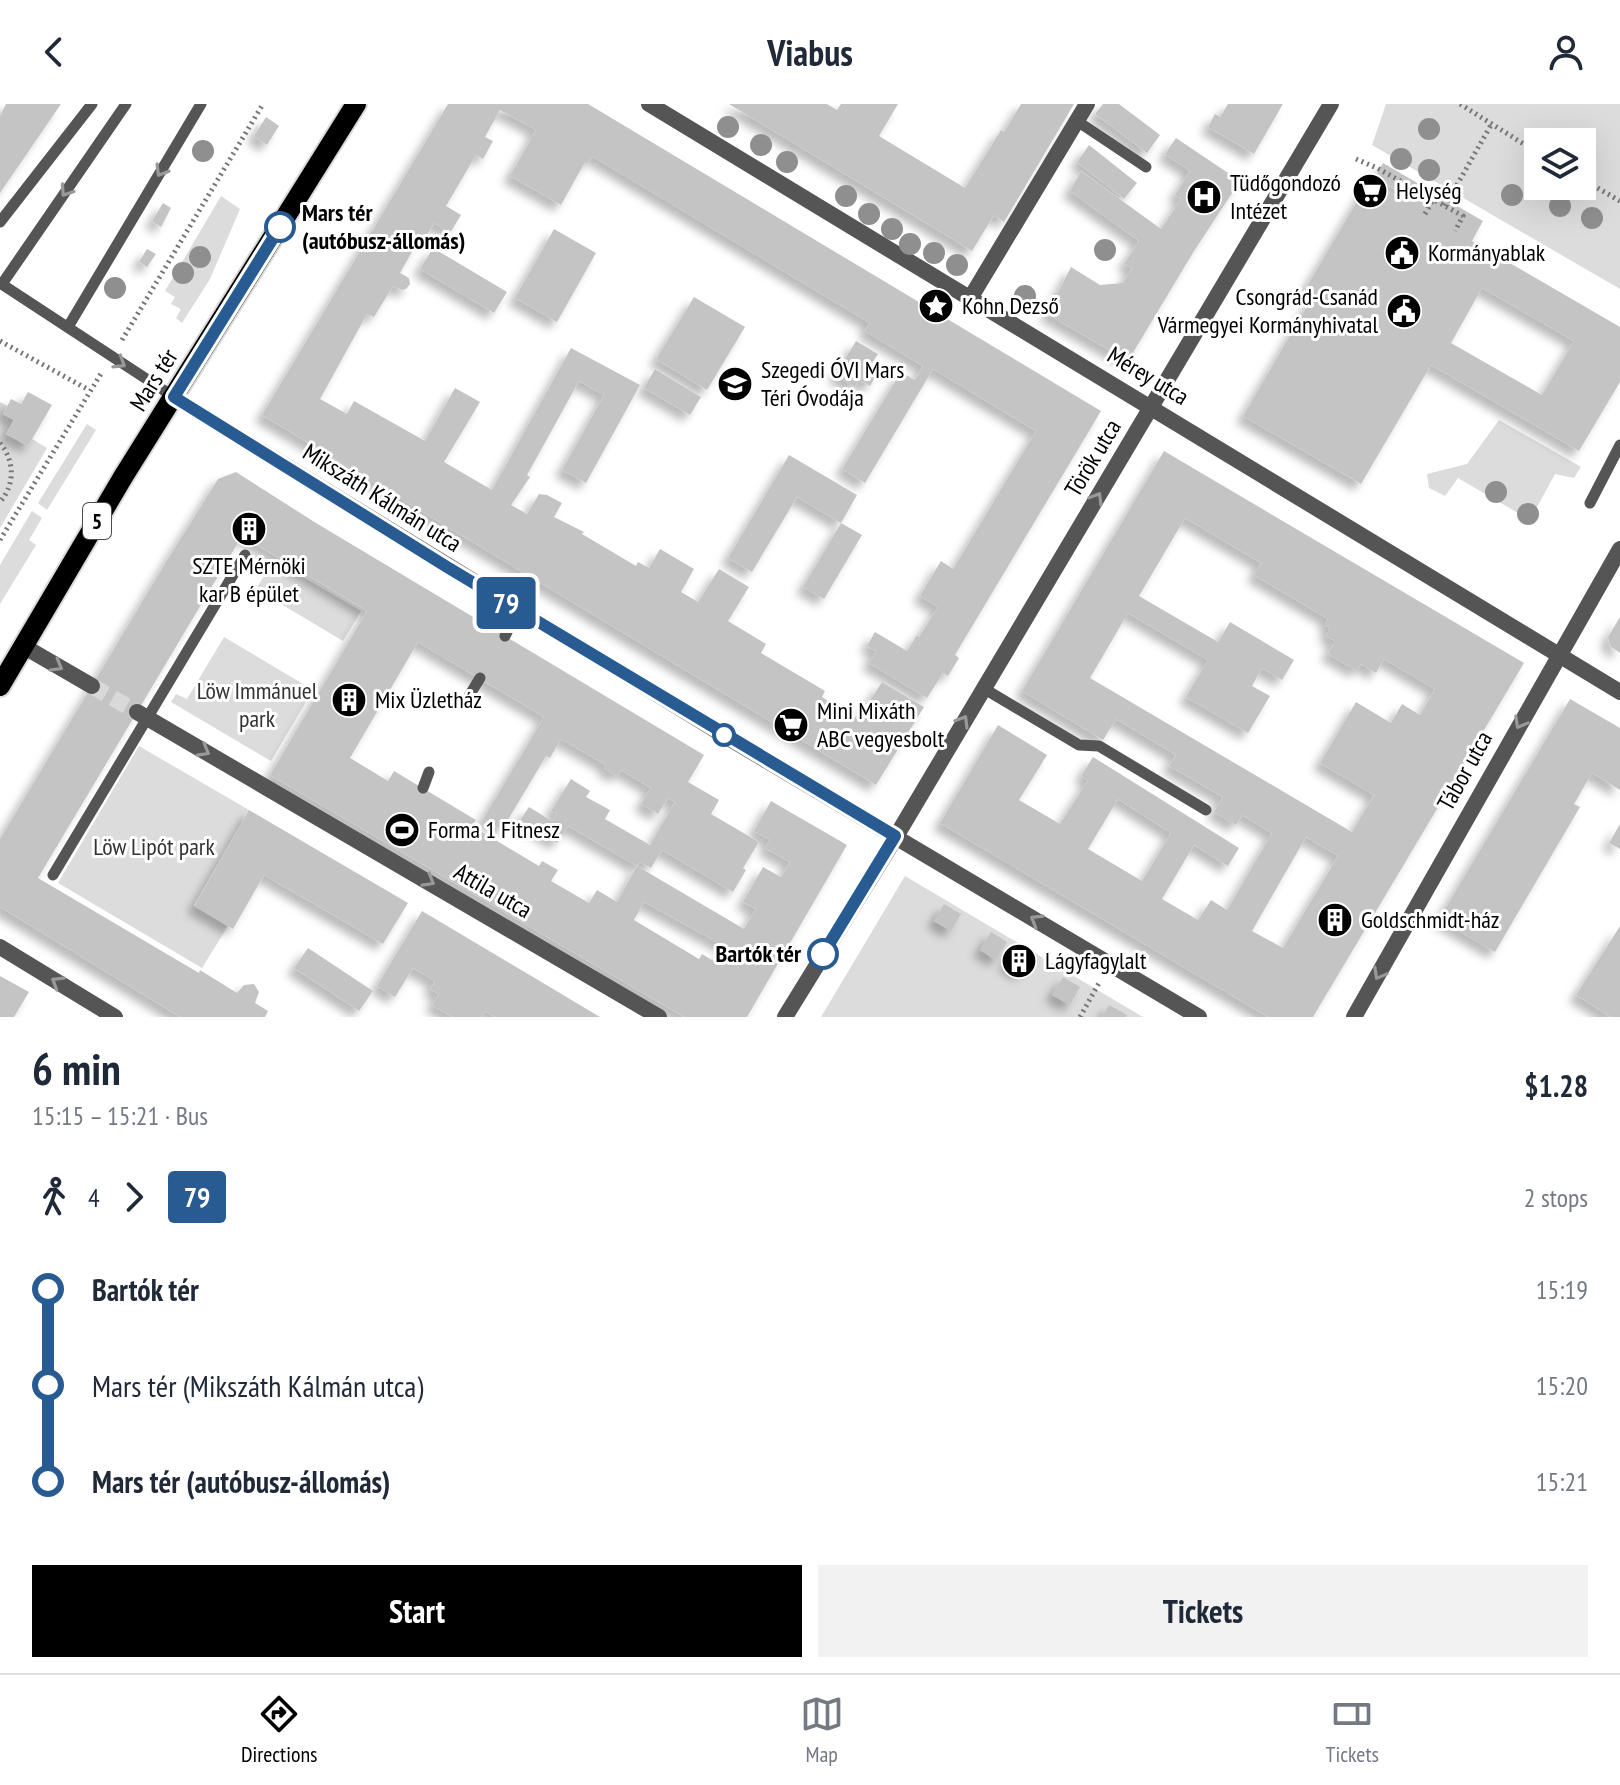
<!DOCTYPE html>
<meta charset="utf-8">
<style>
body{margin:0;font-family:"PT Sans Narrow",sans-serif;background:#f2f2f3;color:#1f2937;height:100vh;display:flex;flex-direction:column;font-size:30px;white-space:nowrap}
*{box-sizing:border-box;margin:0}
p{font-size:26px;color:#747a83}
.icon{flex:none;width:44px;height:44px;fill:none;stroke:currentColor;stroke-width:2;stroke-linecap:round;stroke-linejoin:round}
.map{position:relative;height:913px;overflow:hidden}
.panel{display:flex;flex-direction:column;background:#fff;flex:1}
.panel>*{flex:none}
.badge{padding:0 16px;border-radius:6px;font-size:28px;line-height:52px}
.buttons{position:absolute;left:1524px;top:24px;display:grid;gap:16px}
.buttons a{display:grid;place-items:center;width:72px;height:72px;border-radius:0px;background:#fff;box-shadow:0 8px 32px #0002;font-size:40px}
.map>.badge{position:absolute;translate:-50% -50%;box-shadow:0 0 0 4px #fff}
.legs{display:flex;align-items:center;gap:12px;height:88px;padding:0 32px;font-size:26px}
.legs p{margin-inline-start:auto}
.overview{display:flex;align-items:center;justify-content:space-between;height:136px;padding:0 32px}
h1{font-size:44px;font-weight:700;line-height:60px}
.cta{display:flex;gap:16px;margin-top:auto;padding:16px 32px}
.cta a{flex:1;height:92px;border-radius:0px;background:#000;color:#fff;font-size:32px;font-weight:700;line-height:92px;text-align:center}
.cta a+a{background:#f2f2f3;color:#1f2937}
ul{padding:0 32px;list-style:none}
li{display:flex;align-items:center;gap:28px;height:96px;font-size:30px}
li i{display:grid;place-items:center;width:12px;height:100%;margin:0 10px;background:currentColor}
li i::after{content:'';width:20px;height:20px;margin:-10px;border:6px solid;border-radius:50%;background:#fff}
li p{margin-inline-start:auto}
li:first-child i{background:linear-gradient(#0000 50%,currentColor 0)}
li:last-child i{background:linear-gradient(currentColor 50%,#0000 0)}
header{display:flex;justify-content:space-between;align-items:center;height:104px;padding:0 32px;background:#fff;font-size:36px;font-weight:700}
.dock{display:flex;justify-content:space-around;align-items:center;height:112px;border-top:2px solid #e0e1e3;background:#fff;font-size:22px;color:#747a83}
.dock a{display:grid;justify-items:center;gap:4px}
.dock .active{color:#000}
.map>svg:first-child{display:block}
</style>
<header><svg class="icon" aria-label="back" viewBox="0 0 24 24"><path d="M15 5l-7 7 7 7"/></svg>Viabus<svg class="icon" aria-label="person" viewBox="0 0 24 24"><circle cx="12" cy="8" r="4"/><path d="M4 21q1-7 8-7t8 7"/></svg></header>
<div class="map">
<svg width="1620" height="913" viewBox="0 0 1620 913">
<defs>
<filter id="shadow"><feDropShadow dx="-7" dy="7" stdDeviation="4" flood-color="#0004"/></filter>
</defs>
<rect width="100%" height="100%" fill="#fff"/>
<!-- green -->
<g fill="#dcdcdc" fill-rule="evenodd">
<path d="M1386 0H1620V185L1372 41ZM1538 38H1582V82H1538Z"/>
<path d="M221 92 240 105 210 175 182 219 176 214 181 205 171 200 175 193 165 187Z"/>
<path d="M0 298 7 302 3 310 14 316 6 330 28 342 32 335 47 344 0 424Z"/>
<path d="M1499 316 1581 363 1574 374 1555 370 1530 416 1458 374 1445 392 1429 384 1427 370 1467 360Z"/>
<path d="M87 320 96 326 47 406 38 399Z"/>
<path d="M32 407 42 414 29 436 36 441 0 500V461Z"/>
<path d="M274 456 361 507 343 537 256 485Z"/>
<path d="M224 533 313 586 271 657 171 598 176 590 187 595Z"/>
<path d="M139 642 249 706 194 801 228 822 202 864 58 779Z"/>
<path d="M905 772 1143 913H821Z"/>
</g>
<!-- building -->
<g fill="#c4c4c4" fill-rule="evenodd" filter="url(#shadow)">
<path d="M6 0H61L0 89V12Z"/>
<path d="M448 0H588L1101 307 955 551 959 554 948 572 943 569 927 594 869 559 876 547 867 542 875 528 907 547 917 531 919 533 938 503 920 492 941 457 953 465 1036 327 933 265 865 379 842 365 901 268 915 276 923 262 865 227 870 219 592 52 587 60 585 58 561 101 510 72 536 26 500 6 485 33 493 37 483 55 476 51 446 102 461 111 450 129 434 119 425 134 421 132 400 169 409 174 410 180 406 185 402 186 393 182 374 213 367 210 320 295 347 310 354 297 425 337 455 284 480 298 444 358 492 386 571 244 640 281 586 379 562 366 604 291 579 277 531 364 527 371 530 373 511 401 527 410 539 390 547 391 562 399 554 413 584 428 582 430 636 462 638 458 649 464 660 445 694 465 681 488 698 498 719 465 749 483 728 517 766 540 761 549 825 587 822 593 858 615 882 578 924 603 876 681 262 311Z"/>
<path d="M729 0H827L837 6 841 0H898L879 32 965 84 1001 26 1004 28 1021 0H1074L1004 118 994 111 972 147Z"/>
<path d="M1103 0H1119L1160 31 1147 49 1095 10Z"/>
<path d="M1228 0H1283L1254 50 1208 23 1215 10 1220 13Z"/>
<path d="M266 13 279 22 267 41 254 32Z"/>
<path d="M1176 34 1240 77 1194 147 1128 257 1047 210 1071 163 1100 181 1123 179 1132 164 1124 160 1139 137 1070 87 1081 67 1161 125 1181 95 1175 91 1190 67 1165 50Z"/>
<path d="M1089 41 1137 79 1124 95 1077 58Z"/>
<path d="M1383 59 1483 117 1472 137 1620 223V278L1579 347 1431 261 1361 380 1243 312 1313 192 1304 187 1369 77 1404 97 1407 93 1375 73ZM1482 184 1574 237 1542 291 1451 239Z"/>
<path d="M163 99 171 104 161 123 152 117Z"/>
<path d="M554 125 596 149 557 218 515 194Z"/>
<path d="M433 144 507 188 494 209 420 165Z"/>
<path d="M147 145 156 150 147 163 139 158Z"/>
<path d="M694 193 745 223 707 286 656 255Z"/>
<path d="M856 237 878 250 871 261 879 266 870 282 859 276 855 283 835 271Z"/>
<path d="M655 265 701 293 690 311 644 284Z"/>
<path d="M28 288 52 301 28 342 6 330 14 316 3 310 11 295 21 300Z"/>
<path d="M1164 347 1524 559 1313 913H1268L940 719 998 621 1047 651 1019 696 1060 720 1088 676 1081 672 1093 653 1239 744 1228 762 1194 741 1162 795 1198 816 1211 796 1227 806 1272 729 1242 711 1236 721 1214 708 1223 693 1169 662 1176 651 1116 615 1103 636 1022 587ZM1185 414 1261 459 1254 471 1328 515 1325 521 1330 524 1326 532 1335 537 1328 550 1357 567 1361 560 1376 569 1384 555 1435 585 1420 611 1402 600 1391 619 1356 598 1320 659 1374 691 1352 728 1090 574 1128 509 1208 556 1186 593 1248 629 1270 592 1252 582 1262 564 1282 576 1294 556 1230 518 1218 538 1139 492ZM1118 695 1171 729 1142 777 1088 745ZM1306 733 1338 752 1283 844 1252 827Z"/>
<path d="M789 351 857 391 841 419 797 393 752 468 728 454Z"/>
<path d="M236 368 316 419 704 651 688 678 719 696 711 710 759 738 743 764 746 766 733 788 662 746 651 764 640 758 637 762 568 722 557 739 520 716 529 703 552 717 557 710 551 707 571 675 590 687 586 693 610 706 605 715 650 741 675 698 668 694 658 710 641 700 651 684 621 666 617 672 604 664 606 661 561 635 550 654 546 652 502 726 483 715 544 613 418 538 350 654 388 677 394 667 476 716 472 722 539 762 542 757 558 766 551 777 589 799 597 786 617 798 637 762 744 825 756 805 743 798 763 763 781 773 790 758 765 744 770 736 754 727 771 697 847 741 747 913H684L270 671 367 507 242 432 38 774 199 869 200 866 237 889 244 881 254 880 259 888 255 899 268 907 265 913H180L0 803V735L166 458 218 375ZM644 798 726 843 717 859 702 850 699 855 634 816Z"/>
<path d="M841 419 862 431 824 495 803 483Z"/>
<path d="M1620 513V549L1610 542 1608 533Z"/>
<path d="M1570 595 1620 624V686L1592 669 1574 700 1580 703 1495 848 1439 815Z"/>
<path d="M249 706 408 799 383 840 264 771 233 825 194 802Z"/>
<path d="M1620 720V745L1609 739Z"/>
<path d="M944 800 961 810 951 827 934 817Z"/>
<path d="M422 807 496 851 600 913H495L485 907 482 913H452L432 901 439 890 430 885 435 877 413 864 395 893 377 882Z"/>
<path d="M1620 822V913H1611L1576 891Z"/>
<path d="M991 828 1007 838 996 856 980 846Z"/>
<path d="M308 844 373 887 359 907 294 864Z"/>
<path d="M1015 844 1032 853 1022 870 1005 860Z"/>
<path d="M0 872 29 888 14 913H0Z"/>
<path d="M1063 873 1080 883 1070 901 1052 891Z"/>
<path d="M1109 901 1127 911 1126 913H1102Z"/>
</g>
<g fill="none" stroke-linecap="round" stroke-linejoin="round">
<!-- street-tunnel -->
<path stroke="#d9d9d9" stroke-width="16" stroke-dasharray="16 8" stroke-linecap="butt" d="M92 582 137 608"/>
<defs>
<path id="primary" d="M0 582 123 373 356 0"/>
</defs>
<!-- primary casing -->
<use href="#primary" stroke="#dbdbdb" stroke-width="24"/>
<!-- path -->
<g stroke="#777" stroke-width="5" stroke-dasharray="2 4" stroke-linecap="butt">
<path d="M1460 0 1538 49"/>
<path d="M1356 55 1377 64 1463 112 1455 127"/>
<path d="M1582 75 1620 97"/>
<path d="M1445 102 1491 21"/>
<path d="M1425 110 1433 96"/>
<path d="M122 236 263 0"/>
<path d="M0 237 89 286"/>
<path d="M0 339C15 357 15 381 0 398"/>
<path d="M0 436 102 268"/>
<path d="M1080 913 1099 879"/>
</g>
<!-- lane -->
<g stroke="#555" stroke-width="11">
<path d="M1077 17 1146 63"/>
<path d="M0 118 92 0"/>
<path d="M0 179 174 293"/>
<path d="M2 180 126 0"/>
<path d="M68 223 201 0"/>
<path d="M1590 399 1620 341"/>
<path d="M505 532 510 522"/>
<path d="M983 584 1079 641 1099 642 1206 706"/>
<path d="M469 592 480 574"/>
<path d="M423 684 429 668"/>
<path d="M53 771 245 451"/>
</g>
<!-- street -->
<g stroke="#555" stroke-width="16">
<path d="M649 0 1620 588"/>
<path d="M971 193 1087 0"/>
<path d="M174 293 725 632 1199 913"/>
<path d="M23 542 92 582"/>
<path d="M137 608 659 913"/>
<path d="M0 843 115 913"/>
<path d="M785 913 888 746 1331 0"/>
<path d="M1354 913 1620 445"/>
</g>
<!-- primary -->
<use href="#primary" stroke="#000" stroke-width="20"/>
</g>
<!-- trees -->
<g fill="#8f8f8f">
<circle cx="728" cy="23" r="11"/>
<circle cx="1429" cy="25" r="11"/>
<circle cx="761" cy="41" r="11"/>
<circle cx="203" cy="47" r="11"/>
<circle cx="1401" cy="55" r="11"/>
<circle cx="787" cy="58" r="11"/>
<circle cx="1429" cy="66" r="11"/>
<circle cx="1512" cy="91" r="11"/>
<circle cx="846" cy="92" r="11"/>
<circle cx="1560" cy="102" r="11"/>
<circle cx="869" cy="110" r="11"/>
<circle cx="1592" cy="114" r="11"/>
<circle cx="892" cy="125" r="11"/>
<circle cx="910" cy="140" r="11"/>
<circle cx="1105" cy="146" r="11"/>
<circle cx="934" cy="149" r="11"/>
<circle cx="200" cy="153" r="11"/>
<circle cx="957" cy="161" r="11"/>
<circle cx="183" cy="169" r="11"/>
<circle cx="115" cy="184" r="11"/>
<circle cx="1025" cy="192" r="11"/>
<circle cx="1496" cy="388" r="11"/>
<circle cx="1528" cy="410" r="11"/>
</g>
<!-- one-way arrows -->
<defs><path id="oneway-chevron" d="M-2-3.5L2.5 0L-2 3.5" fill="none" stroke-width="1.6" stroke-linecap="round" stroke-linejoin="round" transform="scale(2)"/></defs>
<g stroke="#999">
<use href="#oneway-chevron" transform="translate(161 67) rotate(121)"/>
<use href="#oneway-chevron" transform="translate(66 87) rotate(124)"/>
<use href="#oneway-chevron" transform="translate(120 259) rotate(32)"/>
<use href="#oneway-chevron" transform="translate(1097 394) rotate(-59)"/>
<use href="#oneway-chevron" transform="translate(57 562) rotate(30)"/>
<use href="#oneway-chevron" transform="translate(963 617) rotate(-59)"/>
<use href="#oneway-chevron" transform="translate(1520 619) rotate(119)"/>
<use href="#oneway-chevron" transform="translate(204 647) rotate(30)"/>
<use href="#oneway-chevron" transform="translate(429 777) rotate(30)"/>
<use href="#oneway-chevron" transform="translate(1036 816) rotate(-149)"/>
<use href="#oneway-chevron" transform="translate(1379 870) rotate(119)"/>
<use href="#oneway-chevron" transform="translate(57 878) rotate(-148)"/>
</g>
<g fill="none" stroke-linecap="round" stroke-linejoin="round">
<defs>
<path id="line-1" d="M280 123 174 293 447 463 895 732 823 850"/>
</defs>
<!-- line-1 casing -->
<use href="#line-1" stroke="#fff" stroke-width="18"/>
<!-- line-1 -->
<use href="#line-1" stroke="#275b91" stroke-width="12"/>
</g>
<!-- icons -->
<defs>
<symbol id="supermarket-disc" viewBox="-11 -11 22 22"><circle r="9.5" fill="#000" stroke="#fff"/><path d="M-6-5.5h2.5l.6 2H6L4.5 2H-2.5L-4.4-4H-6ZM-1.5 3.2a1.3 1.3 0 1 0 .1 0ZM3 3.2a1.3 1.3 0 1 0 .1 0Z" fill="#fff"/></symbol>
<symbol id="hospital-disc" viewBox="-11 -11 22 22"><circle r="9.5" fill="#000" stroke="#fff"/><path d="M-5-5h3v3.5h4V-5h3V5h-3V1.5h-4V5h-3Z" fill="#fff"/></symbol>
<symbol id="civic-disc" viewBox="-11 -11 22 22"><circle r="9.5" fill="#000" stroke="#fff"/><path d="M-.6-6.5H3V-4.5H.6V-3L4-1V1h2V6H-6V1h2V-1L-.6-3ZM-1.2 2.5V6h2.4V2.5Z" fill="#fff"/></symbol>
<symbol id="sight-disc" viewBox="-11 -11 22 22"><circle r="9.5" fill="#000" stroke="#fff"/><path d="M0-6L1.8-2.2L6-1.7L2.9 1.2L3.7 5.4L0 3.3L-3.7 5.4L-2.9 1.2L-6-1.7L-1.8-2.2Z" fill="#fff"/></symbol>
<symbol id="school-disc" viewBox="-11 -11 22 22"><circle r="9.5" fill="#000" stroke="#fff"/><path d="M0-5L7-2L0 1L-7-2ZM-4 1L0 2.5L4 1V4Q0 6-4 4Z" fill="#fff"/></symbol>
<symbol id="building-disc" viewBox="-11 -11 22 22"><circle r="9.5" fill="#000" stroke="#fff"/><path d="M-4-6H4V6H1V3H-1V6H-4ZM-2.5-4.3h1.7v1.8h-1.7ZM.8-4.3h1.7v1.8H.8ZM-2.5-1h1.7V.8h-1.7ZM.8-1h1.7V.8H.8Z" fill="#fff"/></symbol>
<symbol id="stadium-disc" viewBox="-11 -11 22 22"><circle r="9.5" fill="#000" stroke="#fff"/><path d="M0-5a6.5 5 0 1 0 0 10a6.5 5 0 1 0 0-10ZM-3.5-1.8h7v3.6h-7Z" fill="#fff"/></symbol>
</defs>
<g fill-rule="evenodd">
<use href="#supermarket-disc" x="1350" y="67" width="40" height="40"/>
<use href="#hospital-disc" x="1184" y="73" width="40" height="40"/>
<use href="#civic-disc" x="1382" y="129" width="40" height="40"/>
<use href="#sight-disc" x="916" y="182" width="40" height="40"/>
<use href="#civic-disc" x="1384" y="187" width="40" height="40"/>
<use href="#school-disc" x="715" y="260" width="40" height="40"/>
<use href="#building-disc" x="229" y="405" width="40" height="40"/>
<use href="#building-disc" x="329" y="576" width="40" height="40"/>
<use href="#supermarket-disc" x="771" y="601" width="40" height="40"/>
<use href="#stadium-disc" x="382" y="706" width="40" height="40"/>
<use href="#building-disc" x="1315" y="796" width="40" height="40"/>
<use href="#building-disc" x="999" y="837" width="40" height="40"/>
</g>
<!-- markers -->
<g fill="#fff" stroke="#275b91" stroke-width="4">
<circle cx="280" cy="123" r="14"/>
<circle cx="724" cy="631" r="10"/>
<circle cx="823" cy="850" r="14"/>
</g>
<g text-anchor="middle" stroke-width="6" stroke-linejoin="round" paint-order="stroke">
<!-- shield labels -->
<rect fill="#fff" stroke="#4c4c4c" stroke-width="2" x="83" y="399" width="28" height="36" rx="6"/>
<g font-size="22" font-weight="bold" fill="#000">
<text x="97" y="425">5</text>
</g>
<!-- poi labels -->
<g font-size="24" fill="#000" stroke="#fff" text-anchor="start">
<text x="1230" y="87">Tüdőgondozó<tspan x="1230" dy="28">Intézet</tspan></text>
<text x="1396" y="95">Helység</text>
<text x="1428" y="157">Kormányablak</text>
<text x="1378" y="201" text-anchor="end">Csongrád-Csanád<tspan x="1378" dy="28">Vármegyei Kormányhivatal</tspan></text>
<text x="962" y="210">Kohn Dezső</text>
<text x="761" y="274">Szegedi ÓVI Mars<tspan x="761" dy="28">Téri Óvodája</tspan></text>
<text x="249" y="470" text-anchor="middle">SZTE Mérnöki<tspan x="249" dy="28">kar B épület</tspan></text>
<text x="375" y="604">Mix Üzletház</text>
<text x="817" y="615">Mini Mixáth<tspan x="817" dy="28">ABC vegyesbolt</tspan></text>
<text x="428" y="734">Forma 1 Fitnesz</text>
<text x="1361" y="824">Goldschmidt-ház</text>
<text x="1045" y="865">Lágyfagylalt</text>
</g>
<!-- stop labels -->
<g font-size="24" font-weight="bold" fill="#000" stroke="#fff" text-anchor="start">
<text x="302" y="117">Mars tér<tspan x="302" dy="28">(autóbusz-állomás)</tspan></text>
<text x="801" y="858" text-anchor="end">Bartók tér</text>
</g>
<!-- street labels -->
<g font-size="24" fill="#000" stroke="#fff">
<text transform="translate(1148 272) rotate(31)" y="8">Mérey utca</text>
<text transform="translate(154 276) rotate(-58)" y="8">Mars tér</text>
<text transform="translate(1093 354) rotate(-59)" y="8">Török utca</text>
<text transform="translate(382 394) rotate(32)" y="8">Mikszáth Kálmán utca</text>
<text transform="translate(1465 667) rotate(-61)" y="8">Tábor utca</text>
<text transform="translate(493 787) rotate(30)" y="8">Attila utca</text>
</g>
<!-- park labels -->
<g font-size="24" fill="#333" stroke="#fff">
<text x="257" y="595">Löw Immánuel<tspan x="257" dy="28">park</tspan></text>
<text x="154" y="751">Löw Lipót park</text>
</g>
</g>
</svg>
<div class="buttons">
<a><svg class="icon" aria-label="layers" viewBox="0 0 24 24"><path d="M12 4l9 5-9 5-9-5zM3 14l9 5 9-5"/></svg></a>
</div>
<b class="badge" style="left:506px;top:499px;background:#275b91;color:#fff">79</b>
</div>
<section class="panel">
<div class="overview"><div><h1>6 min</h1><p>15:15 – 15:21 · Bus</p></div><b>$1.28</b></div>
<div class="legs"><svg class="icon" aria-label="walk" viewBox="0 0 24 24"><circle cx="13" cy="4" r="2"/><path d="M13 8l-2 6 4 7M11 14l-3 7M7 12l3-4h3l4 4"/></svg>4<svg class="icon" aria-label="forward" viewBox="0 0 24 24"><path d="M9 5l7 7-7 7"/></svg><b class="badge" style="background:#275b91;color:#fff">79</b><p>2 stops</p></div>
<ul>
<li><i style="color:#275b91"></i><b>Bartók tér</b><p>15:19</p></li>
<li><i style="color:#275b91"></i><span>Mars tér (Mikszáth Kálmán utca)</span><p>15:20</p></li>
<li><i style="color:#275b91"></i><b>Mars tér (autóbusz-állomás)</b><p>15:21</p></li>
</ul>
<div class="cta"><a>Start</a><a>Tickets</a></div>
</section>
<nav class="dock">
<a class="active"><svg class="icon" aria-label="directions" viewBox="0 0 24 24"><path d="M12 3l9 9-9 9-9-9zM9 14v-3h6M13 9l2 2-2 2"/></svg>Directions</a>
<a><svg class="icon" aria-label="map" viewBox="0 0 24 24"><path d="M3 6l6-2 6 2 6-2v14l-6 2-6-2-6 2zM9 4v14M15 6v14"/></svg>Map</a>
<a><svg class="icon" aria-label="tickets" viewBox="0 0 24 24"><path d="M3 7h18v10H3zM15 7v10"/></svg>Tickets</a>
</nav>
